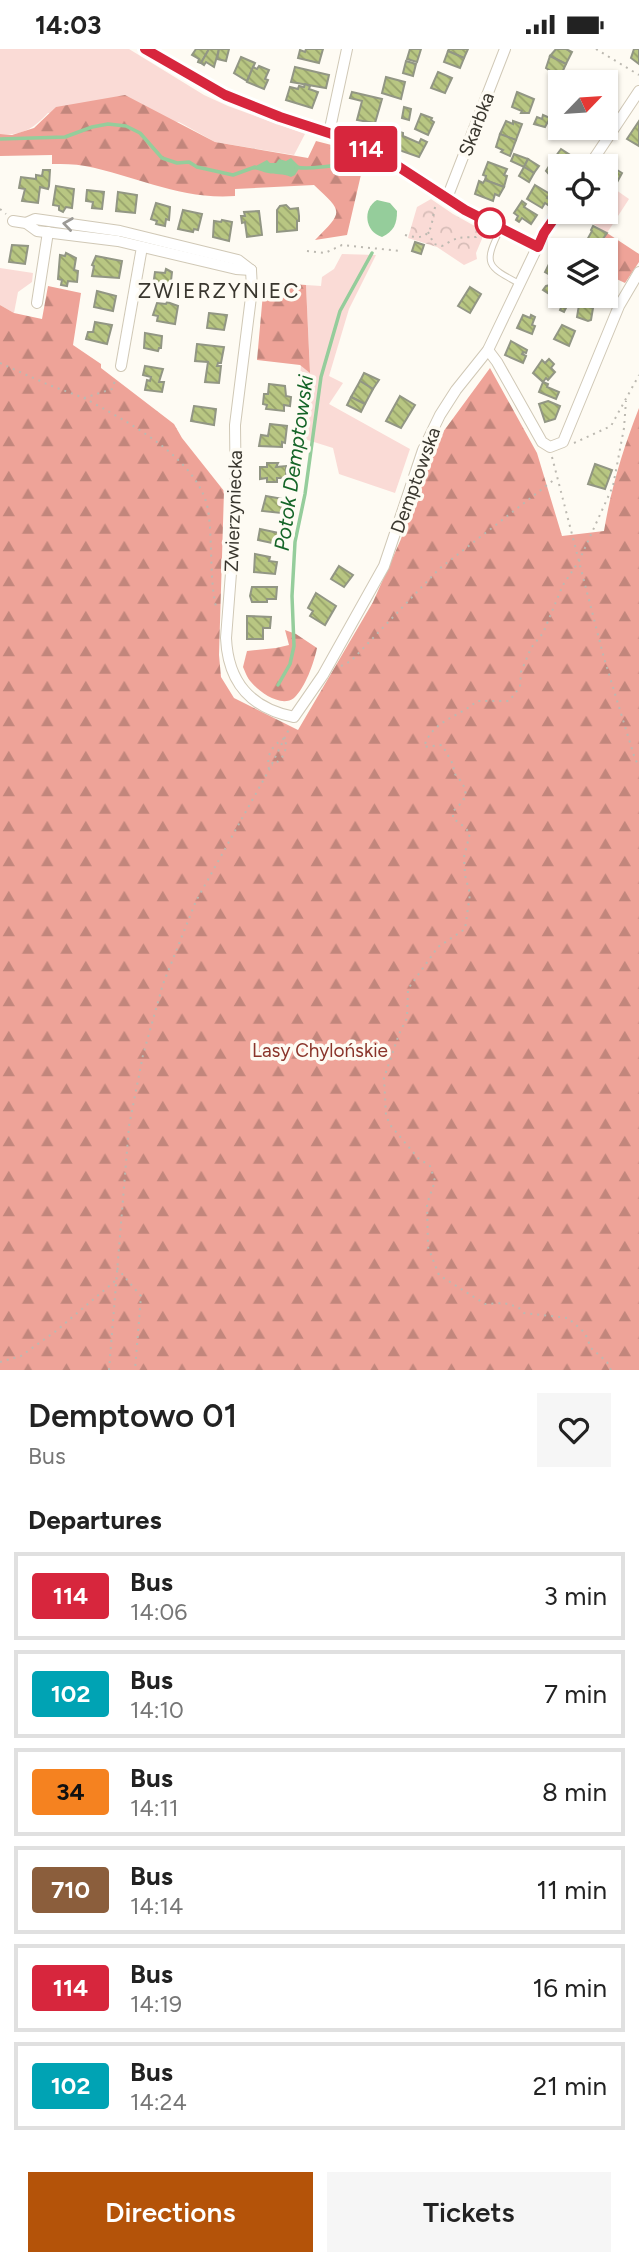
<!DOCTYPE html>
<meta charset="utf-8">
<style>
body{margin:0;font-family:Figtree,sans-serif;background:#f6f6f6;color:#222;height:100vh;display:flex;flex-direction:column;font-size:26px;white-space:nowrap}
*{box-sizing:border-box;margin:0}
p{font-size:23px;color:#767676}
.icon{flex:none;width:38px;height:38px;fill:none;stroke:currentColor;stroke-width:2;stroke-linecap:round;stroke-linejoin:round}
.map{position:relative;height:1321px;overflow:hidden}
.sheet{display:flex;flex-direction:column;background:#fff;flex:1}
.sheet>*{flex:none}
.badge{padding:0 14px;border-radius:5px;font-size:24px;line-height:46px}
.needle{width:46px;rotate:65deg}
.tools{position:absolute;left:548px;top:21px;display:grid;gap:14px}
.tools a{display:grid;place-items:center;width:70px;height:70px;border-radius:0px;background:#fff;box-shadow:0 2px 5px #0004;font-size:35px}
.map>.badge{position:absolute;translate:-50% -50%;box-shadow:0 0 0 4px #fff}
h2{padding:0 28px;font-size:26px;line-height:63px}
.round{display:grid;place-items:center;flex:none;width:74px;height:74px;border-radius:0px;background:#f6f6f6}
.headline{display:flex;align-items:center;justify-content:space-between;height:119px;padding:0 28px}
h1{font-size:33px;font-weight:600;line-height:52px}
.cta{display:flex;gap:14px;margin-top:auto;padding:14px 28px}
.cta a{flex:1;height:80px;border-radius:0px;background:#b45309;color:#fff;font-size:28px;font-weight:600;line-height:80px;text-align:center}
.cta a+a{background:#f6f6f6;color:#222}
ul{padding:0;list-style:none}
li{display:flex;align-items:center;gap:21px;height:88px;margin:0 14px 10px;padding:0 14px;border:4px solid #e0e0e0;border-radius:0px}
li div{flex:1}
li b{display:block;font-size:26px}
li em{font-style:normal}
li .badge{min-width:77px;font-weight:700;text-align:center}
.status{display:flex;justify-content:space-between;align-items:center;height:49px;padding:0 35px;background:#fff;direction:ltr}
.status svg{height:19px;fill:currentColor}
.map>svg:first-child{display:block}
</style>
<div class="status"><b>14:03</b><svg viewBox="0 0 49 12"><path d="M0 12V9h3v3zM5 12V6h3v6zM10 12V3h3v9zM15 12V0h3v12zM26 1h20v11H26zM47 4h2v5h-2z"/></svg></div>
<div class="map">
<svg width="639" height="1321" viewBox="0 0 639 1321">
<defs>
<pattern id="forest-firs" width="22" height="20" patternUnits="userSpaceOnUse" patternTransform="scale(1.75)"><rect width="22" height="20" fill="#eea398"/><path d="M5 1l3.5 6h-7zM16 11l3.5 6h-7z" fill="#c2867c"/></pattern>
<pattern id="park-crowns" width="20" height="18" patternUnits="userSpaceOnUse" patternTransform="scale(1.75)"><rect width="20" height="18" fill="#fadbd6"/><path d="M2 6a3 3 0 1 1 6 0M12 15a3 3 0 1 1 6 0" fill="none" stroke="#d7bdb8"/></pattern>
<pattern id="building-back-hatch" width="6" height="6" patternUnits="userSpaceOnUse" patternTransform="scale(1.75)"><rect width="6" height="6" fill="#b8c682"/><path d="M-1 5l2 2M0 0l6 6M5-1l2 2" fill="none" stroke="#97a26b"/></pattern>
</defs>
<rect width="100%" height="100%" fill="#fefbf3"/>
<!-- green -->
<g fill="#fadbd6">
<path d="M0 0H129L204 46 228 57 305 85 294 106 215 93 179 73 48 64C33 80 22 87 0 85Z"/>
<path d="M606 134 629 150 607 184 575 163H606Z"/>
<path d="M342 205 376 206 349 260 329 327 343 334 329 355 410 400 395 444 339 425 333 399 298 388 297 366 301 316 310 323 306 236 321 237 322 228 334 220Z"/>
<path d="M0 219 33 224 32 233 18 243 14 264 0 256Z"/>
</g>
<!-- forest -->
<g fill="url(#forest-firs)">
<path d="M125 46 215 93 308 109 316 92 347 100 363 117 347 186 315 191C343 162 344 164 314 136L235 140V147C180 151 137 127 85 117 74 115 63 115 52 115V106L0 107V85L12 86 34 79 56 58Z"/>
<path d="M607 184 639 205V213L625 234 606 225V201H595Z"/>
<path d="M264 233 306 236 310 324 300 316 257 311Z"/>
<path d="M48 237 81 244 73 296 101 315V319L174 375 182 389 224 442 219 606 221 628 234 649 298 681 373 553 401 490 432 398 490 319 537 404 562 487 604 482C611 439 623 400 639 359V1321H0V256L14 264 42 270Z"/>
<path d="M285 581 296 585 317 599C314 614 305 639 294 649 281 659 259 643 251 633 247 629 245 622 243 618L247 602 276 599 289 596Z"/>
</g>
<!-- park -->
<path fill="url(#park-crowns)" d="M431 150 453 165 482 181 484 185 476 204 477 210 464 216 437 198 408 189 417 158Z"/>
<!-- water -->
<g fill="#95cd9b">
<path d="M291 109 300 118 295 126 291 128C283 124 275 126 268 124 262 123 257 120 250 120L267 111 270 114H276L279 110 286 112Z"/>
<path d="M377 151 390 154 397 162C397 175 394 182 382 188 365 183 362 160 377 151Z"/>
</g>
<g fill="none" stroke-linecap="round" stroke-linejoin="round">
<!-- stream -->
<g stroke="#95cd9b" stroke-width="3.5">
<path d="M0 90 65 88 92 78 108 75 126 77 140 84 162 109 177 114 189 113 197 118 233 126 255 118"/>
<path d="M296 118C307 121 318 118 330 117 344 117 361 121 375 125"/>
<path d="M278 636 290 615 294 597 292 547 295 493 305 445 321 328 340 262 372 204"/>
</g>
</g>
<!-- building -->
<g fill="url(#building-back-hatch)" stroke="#929684" stroke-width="2">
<path d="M196 0H209L201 14 198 13 199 10 192 6Z"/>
<path d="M209 0H219L214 18 206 13 204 16 201 14Z"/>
<path d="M219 0H229L226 12 217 10Z"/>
<path d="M306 0H323L319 14 298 9 300 1 305 3Z"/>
<path d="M410 0H421L417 13 407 10Z"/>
<path d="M449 0H468L464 9 448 2Z"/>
<path d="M556 0H566L572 3 566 15 550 7Z"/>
<path d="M634 0H639V15L631 9Z"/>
<path d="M448 2 464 9 460 19 444 13Z"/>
<path d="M550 7 566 15 560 28 546 19Z"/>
<path d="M241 8 255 14 247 32 234 24Z"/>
<path d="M406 12 416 15 413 27 403 24Z"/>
<path d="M259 17 269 21 265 30 268 31 264 40 247 33 253 18 257 20Z"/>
<path d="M295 18 329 26 326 39 291 33Z"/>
<path d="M438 23 452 29 445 44 431 39Z"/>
<path d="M386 28 405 33 401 50 382 44Z"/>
<path d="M305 35 310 37 309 40 318 43 312 59 286 51 290 38 298 40 299 37 304 38Z"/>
<path d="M606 40 616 46 609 60 606 58Z"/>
<path d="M352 43 382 50 375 74 357 71 362 52 350 49Z"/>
<path d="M517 43 534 50 529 64H521L522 62 512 58Z"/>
<path d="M404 58 411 60 409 71 402 69Z"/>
<path d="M421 65 432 69 431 71 434 73 428 86 415 80Z"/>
<path d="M543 66 550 69 545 78 534 75 537 68 542 70Z"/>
<path d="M506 72 513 75V72L522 75 516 91 500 85Z"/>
<path d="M639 72V97L627 90Z"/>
<path d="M392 80 397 82 393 94 387 92Z"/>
<path d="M397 82 403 84V87L419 94 421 90 427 93 419 108 396 100 398 96 393 94Z"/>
<path d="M500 85 516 91 510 107 501 103 503 101 496 98Z"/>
<path d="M561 100 575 109 569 117H563L553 111Z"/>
<path d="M514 105 528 110 524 118 511 112Z"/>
<path d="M528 110 539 117 534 124 524 118Z"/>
<path d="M553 111 563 117H560L559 131 555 129 554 131 546 122Z"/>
<path d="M488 113 507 120 504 126 507 127 504 138 485 131 486 127 483 126Z"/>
<path d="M609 116 622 124 615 137 606 131V122Z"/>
<path d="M524 118 534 124 529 133 519 127Z"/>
<path d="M43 121H50L49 137 48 140 40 138 38 154 22 152 25 140 19 139 21 128 36 130V126L42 127Z"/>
<path d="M485 131 504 138 499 147 495 145 493 152 475 145 479 132 483 134Z"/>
<path d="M535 136 550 145 547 149 551 151 548 156 545 154 542 159 527 150Z"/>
<path d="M56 137 74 140 72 159 66 158 63 163 59 161V157L53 156Z"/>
<path d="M87 141 104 143 102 160 92 159 93 153 86 152Z"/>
<path d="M118 143 137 146 135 164 116 162Z"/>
<path d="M522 152 526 155 524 158 537 166 531 175 522 169 519 173 516 171 518 167 514 164Z"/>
<path d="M156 154 170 158 169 171 166 170 165 177 156 175 157 172 151 170Z"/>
<path d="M286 156 290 160 298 159 299 167V172H297V181L277 183V161L280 157Z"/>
<path d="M183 161 202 165 198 181 194 180 193 183 178 180Z"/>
<path d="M259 162 262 186 247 188 245 173 242 174 241 167H245L244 163Z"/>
<path d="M222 171 232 173 229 192 213 188 214 172 221 173Z"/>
<path d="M593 177 607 184 595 201H584L585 199 588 201 592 197 586 193 592 182 591 181Z"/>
<path d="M415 193 424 196 421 205 412 202Z"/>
<path d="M12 196 28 197 25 215 9 213Z"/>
<path d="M66 204 76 209 74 221 78 222 77 233 68 232 67 237 61 236 62 231 58 230 60 206 65 207Z"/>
<path d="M96 207 122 212 119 229 92 227 94 217 92 216Z"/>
<path d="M551 211 560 215V224L557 230 554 228 553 231 549 229 550 226 545 223Z"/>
<path d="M166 220 172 223 170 240 153 237 155 223 165 224Z"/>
<path d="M550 236 560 241V247H566L563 254 543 241 546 237Z"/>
<path d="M470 238 481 245 470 264 458 257Z"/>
<path d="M97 242 116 247 113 262 94 258Z"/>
<path d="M566 247H572L564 263 560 261Z"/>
<path d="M167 253 178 257 175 275 157 272 158 267 153 266 157 254 166 255Z"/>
<path d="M579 256 593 259 591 271 588 272 577 268Z"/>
<path d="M209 264 227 266 224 281 207 279Z"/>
<path d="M523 266 530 269 531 266 535 268 532 276 535 277 532 285 517 279Z"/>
<path d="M95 273 112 276 107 295 86 290 88 283H93Z"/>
<path d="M562 276 575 282 569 297 554 290Z"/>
<path d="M145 284 162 287 161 299H159L158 302 144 299Z"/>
<path d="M511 292 527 301 526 304 523 303 522 305 526 307 523 314 505 306Z"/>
<path d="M197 295 224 298 221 314H218L217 317H221L219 334 205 333 208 313 195 312Z"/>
<path d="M549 310 554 315 551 319 555 323 548 331 546 329 543 333 533 324 542 311 545 314Z"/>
<path d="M145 317 163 320 159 333H164L162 343 145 341 147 331 150 332 151 328 143 326Z"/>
<path d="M364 324 379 331 373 340 360 332Z"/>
<path d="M360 332 373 340 365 355 351 348Z"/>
<path d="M543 333 548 335 547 338 559 343 556 350 539 343Z"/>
<path d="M269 335 285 337 286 347 291 348 290 357 284 356V362L266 360 267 356 263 355 264 345H268Z"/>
<path d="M400 347 415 356 401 379 386 372Z"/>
<path d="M351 348 365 355 361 363 347 356Z"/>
<path d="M548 352 560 357 555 370 545 373 539 355Z"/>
<path d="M194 357 216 360 214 376 191 372Z"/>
<path d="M270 375 287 377 285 394 282 393V398L259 397 261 386 268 387Z"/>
<path d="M267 414H278L276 418 286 417V429H277V433H267V429L260 430V418H267Z"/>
<path d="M595 415 612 421 605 440 588 435Z"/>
<path d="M266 447 283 450 281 464 262 462Z"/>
<path d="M260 480 279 484 277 495 258 491Z"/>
<path d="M255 505 270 508 269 512 277 513 275 525 254 523Z"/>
<path d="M339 517 353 526 344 538 331 530Z"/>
<path d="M252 538H277L276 550H267V553H252L250 547Z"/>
<path d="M316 544 336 557 325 576 310 567 313 562 308 559Z"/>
<path d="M247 567 271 568 270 579H263V590H247Z"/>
</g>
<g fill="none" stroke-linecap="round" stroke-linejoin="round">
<defs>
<path id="service" d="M501 179C483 215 486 217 520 235"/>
<g id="minor">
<path d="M145 0 210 39 239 52 329 84 378 105 419 129 465 161 538 198"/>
<path d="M329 84 347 0"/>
<path d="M589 117 639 42"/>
<path d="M447 149 505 0"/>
<path d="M13 172 26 174 37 182 118 192 236 220 251 221"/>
<path d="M26 174 35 170 120 182 238 211 251 221"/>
<path d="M251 221 252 240 235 376 236 459 226 589C228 633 250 659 294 668L323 626 384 517 423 401 440 366 456 341 488 301 544 184 560 161"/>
<path d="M37 254 48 183"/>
<path d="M488 301 497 313 542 393 550 398 563 393 619 257 639 223"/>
<path d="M121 317 142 198"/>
</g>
</defs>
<!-- service casing -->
<use href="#service" stroke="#d0c8b6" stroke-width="7"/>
<!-- minor casing -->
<use href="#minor" stroke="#d0c8b6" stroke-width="12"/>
<!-- path -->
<g stroke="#bcb9b1" stroke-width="2" stroke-dasharray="2 5" stroke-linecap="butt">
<path d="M596 0 639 26"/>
<path d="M0 160 6 165"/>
<path d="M428 183 434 195 442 197C460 187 456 189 476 188L484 182"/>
<path d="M405 186C436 195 430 172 436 155"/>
<path d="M549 201 560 207"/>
<path d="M307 202 325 204 342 196 400 202"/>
<path d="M606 228 618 234"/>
<path d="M0 314 49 336 84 349 112 340 116 329"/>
<path d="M84 349C126 372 199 409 208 461 213 493 209 526 216 558"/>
<path d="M574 394 611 377 639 326"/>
<path d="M552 408 604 609 635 710 639 717"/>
<path d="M341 617 351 612 439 520 555 430"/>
<path d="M269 720C266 706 272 696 285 689 288 701 283 711 272 716"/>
<path d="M117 1219 141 1247 135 1321"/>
<path d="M0 1313 21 1307 56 1282 115 1232"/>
<path d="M109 1321 129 1077 143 1006 163 935 196 852 269 721 290 678"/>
<path d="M611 1321 607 1313 591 1299 585 1284 568 1269 524 1264 518 1258 504 1254 485 1255 439 1226 428 1198 427 1155 435 1132 430 1117 418 1109 391 1077 386 1067 384 1029 399 985 407 969 408 940 438 898 465 880 470 845 465 826 464 808 470 784 460 774 453 770V762C471 747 468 739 453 723L454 717 442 696 424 698C432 671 458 669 477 652H509L520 638 521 623 531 599 543 584 563 536 579 512 613 437 624 379 626 352"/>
</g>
<!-- service -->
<use href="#service" stroke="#fff" stroke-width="5"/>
<!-- minor -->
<use href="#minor" stroke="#fff" stroke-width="10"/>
</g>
<!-- one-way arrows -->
<defs><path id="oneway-chevron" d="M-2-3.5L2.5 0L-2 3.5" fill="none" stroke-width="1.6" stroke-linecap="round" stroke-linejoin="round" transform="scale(1.75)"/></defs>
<use stroke="#9c9a96" href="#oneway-chevron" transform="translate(68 175) rotate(-172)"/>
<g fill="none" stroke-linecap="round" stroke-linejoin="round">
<defs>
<path id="line" d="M145 0 225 46 280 68 329 84 379 105 465 161 538 198 544 184 560 161"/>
</defs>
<!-- line casing -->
<use href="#line" stroke="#fff" stroke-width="16"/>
<!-- line -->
<use href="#line" stroke="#d7263d" stroke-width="10"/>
</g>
<!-- markers -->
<circle fill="#fff" stroke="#d7263d" stroke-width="3.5" cx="490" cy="174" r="14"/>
<g text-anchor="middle" stroke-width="7" stroke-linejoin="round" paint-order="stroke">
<!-- street labels -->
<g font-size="19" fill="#39362e" stroke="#fefbf3">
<text transform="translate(476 75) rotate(-69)" y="7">Skarbka</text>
<text transform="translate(415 431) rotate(-70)" y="7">Demptowska</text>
<text transform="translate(233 462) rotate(-88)" y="7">Zwierzyniecka</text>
</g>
<!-- park labels -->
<g font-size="19" fill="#8a342a" stroke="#fefbf3">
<text x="320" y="1008">Lasy Chylońskie</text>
</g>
<!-- neighbourhood labels -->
<g font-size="21" letter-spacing="2" fill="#39362e" stroke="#fefbf3">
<text x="219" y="249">ZWIERZYNIEC</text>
</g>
<!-- water labels -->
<g font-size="21" font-style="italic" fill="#156528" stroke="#fefbf3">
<text transform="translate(294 414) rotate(-82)" y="7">Potok Demptowski</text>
</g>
</g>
</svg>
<div class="tools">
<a><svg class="needle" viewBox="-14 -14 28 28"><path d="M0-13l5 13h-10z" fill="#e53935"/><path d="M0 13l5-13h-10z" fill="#767676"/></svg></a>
<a><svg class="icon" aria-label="locate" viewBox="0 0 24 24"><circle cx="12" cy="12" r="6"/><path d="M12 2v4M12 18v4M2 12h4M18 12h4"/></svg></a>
<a><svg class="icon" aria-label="layers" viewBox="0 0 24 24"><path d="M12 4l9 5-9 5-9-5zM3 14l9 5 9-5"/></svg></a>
</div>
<b class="badge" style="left:366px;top:100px;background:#d7263d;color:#fff">114</b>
</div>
<section class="sheet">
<div class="headline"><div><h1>Demptowo 01</h1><p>Bus</p></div><a class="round"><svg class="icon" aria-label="heart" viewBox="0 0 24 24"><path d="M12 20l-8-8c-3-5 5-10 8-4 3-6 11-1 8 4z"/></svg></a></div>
<h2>Departures</h2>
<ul>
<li><span class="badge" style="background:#d7263d;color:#fff">114</span><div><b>Bus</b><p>14:06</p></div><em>3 min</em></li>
<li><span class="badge" style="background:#00a3b4;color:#fff">102</span><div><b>Bus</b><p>14:10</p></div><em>7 min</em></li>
<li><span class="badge" style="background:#f58220;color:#111">34</span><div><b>Bus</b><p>14:11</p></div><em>8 min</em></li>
<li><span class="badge" style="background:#8b5e3c;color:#fff">710</span><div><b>Bus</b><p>14:14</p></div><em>11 min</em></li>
<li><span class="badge" style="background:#d7263d;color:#fff">114</span><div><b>Bus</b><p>14:19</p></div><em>16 min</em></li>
<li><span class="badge" style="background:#00a3b4;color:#fff">102</span><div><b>Bus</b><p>14:24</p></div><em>21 min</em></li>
</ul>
<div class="cta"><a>Directions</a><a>Tickets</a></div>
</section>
